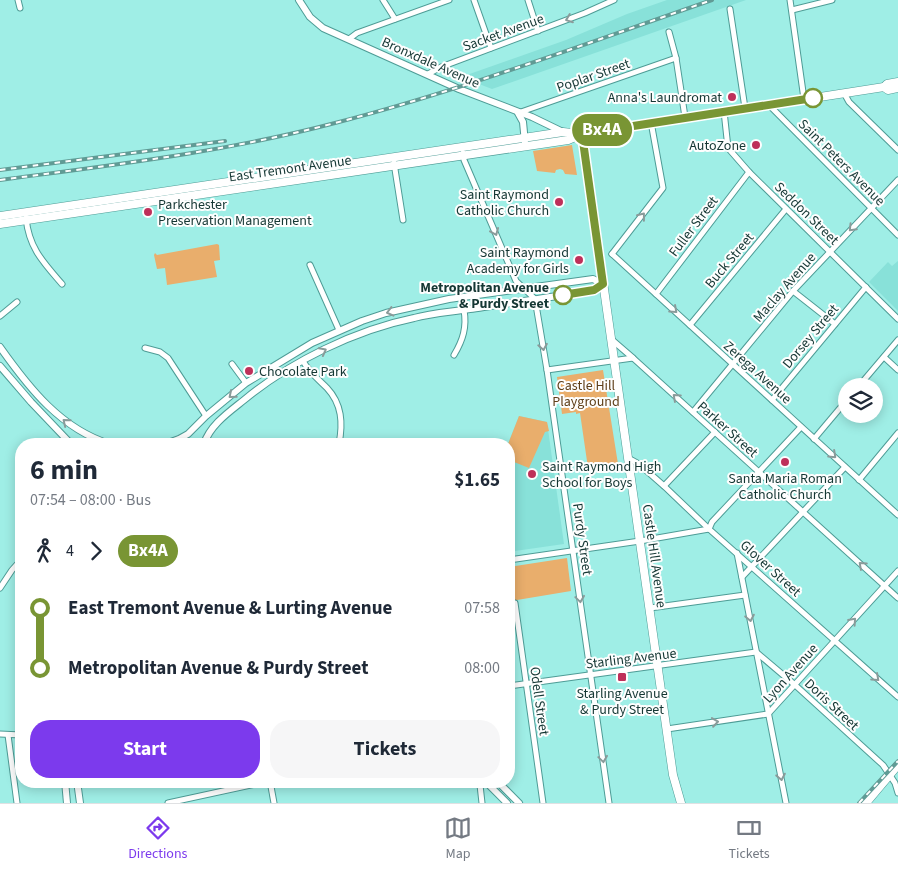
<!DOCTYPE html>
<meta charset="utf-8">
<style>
body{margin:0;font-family:"Source Sans 3",sans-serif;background:#f6f6f7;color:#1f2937;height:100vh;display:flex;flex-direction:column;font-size:19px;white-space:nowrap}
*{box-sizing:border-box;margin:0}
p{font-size:16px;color:#747a83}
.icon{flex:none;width:28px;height:28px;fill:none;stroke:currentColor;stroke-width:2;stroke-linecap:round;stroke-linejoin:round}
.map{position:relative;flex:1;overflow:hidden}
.details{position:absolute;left:15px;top:438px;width:500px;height:350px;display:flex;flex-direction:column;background:#fff;border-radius:20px;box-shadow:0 2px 12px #0003}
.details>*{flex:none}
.badge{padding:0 10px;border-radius:16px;font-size:18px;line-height:32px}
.buttons{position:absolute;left:838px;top:378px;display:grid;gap:10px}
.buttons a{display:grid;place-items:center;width:45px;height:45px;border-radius:50%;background:#fff;box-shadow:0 2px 12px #0003;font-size:25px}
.map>.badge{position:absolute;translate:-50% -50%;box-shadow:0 0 0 2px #fff}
.legs{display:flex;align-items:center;gap:8px;height:55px;padding:0 15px;font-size:16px}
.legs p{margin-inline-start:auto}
.summary{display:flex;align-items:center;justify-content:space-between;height:85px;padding:0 15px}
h1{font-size:28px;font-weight:700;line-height:38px}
.primary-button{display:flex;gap:10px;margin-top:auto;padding:10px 15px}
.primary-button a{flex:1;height:58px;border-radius:20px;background:#7c3aed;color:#fff;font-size:20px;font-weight:700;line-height:58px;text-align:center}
.primary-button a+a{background:#f6f6f7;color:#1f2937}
ul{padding:0 15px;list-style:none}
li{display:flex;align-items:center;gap:18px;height:60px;font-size:19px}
li i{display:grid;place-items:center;width:8px;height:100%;margin:0 6px;background:currentColor}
li i::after{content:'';width:12px;height:12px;margin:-6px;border:4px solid;border-radius:50%;background:#fff}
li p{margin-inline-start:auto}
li:first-child i{background:linear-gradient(#0000 50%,currentColor 0)}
li:last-child i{background:linear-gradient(currentColor 50%,#0000 0)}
.dock{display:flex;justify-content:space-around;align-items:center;height:70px;border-top:1px solid #e0e1e3;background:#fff;font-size:14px;color:#747a83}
.dock a{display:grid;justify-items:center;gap:2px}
.dock .active{color:#7c3aed}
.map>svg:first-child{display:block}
</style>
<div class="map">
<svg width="898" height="803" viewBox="0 0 898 803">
<rect width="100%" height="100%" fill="#9feee6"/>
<!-- built -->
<g fill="#88e1d9">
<path d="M667 0H746L492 89 461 77 566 40 627 14Z"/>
<path d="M898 261V311L869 282 888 262 892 266Z"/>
<path d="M519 416 547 422 564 544 515 551 509 504 508 444Z"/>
</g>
<!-- green -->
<g fill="#e9ae6c">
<path d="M572 145 577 175 565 174 563 170 560 169 556 170 555 173 537 171 533 151Z"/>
<path d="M217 244 219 245 220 260 214 261 217 277 167 285 165 268 157 269 154 255 155 253 157 255Z"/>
<path d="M603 370 618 464 588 468 580 413 576 414V412L562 414 557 377Z"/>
<path d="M519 416 547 422 549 431 545 432 529 468 509 460 508 444Z"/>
<path d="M567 558 571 591 511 601 509 567Z"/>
</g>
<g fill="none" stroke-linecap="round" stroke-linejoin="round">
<defs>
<g id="minor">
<path d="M18 0 20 8"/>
<path d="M383 0 395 19"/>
<path d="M474 0 491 48"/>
<path d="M528 0 538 31"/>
<path d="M790 0 804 99"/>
<path d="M730 9 745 108"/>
<path d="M792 10 832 0"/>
<path d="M669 32 676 58 685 117"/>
<path d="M349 39 357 33 449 0"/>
<path d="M428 74 441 67 585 13 614 0"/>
<path d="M844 93 849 102 898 150"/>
<path d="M769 105 898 235"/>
<path d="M724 111 728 148 749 172 898 319"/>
<path d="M518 113 676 58"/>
<path d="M463 153 464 160 516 281 535 299 547 370 609 803"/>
<path d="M394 163 403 220"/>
<path d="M26 218C29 248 43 262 62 284"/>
<path d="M612 254 898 515"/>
<path d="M612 254 663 188 651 122"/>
<path d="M310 265 339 330"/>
<path d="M793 291 835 324"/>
<path d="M656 294 749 172"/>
<path d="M0 316 17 302"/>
<path d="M690 325 786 209"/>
<path d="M611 339 633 358"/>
<path d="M145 348 160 352 168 358 206 416"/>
<path d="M454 355C463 340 467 327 464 310"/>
<path d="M884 357 898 370"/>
<path d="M303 361C309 372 318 379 327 388 342 404 343 423 339 444"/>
<path d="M232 364 246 383"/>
<path d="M547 370 633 358 898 598"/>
<path d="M859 386 898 340"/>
<path d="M772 400 866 287"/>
<path d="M693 412 793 291 898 180"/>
<path d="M814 439 846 401"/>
<path d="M628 458 639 464 664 486 709 529 898 697"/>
<path d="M859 480 898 433"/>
<path d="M664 486 715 432"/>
<path d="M709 529 712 522 801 427"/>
<path d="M737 553 786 803"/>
<path d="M509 560 640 541 709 529"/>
<path d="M742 577 845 467"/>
<path d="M0 588 12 570 21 560"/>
<path d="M515 603 543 803"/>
<path d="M650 608 745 595"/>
<path d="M509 686 756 652 795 685 883 765 895 783 898 793"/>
<path d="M667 729 768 714 898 571"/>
<path d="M0 734 21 735"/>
<path d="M8 735 17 803"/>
<path d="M270 781 274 803"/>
<path d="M168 803 269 781"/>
<path d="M482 803 480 785 483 781"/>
</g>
<g id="tertiary">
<path d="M299 0 310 17 323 28 459 89 532 117 563 132"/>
<path d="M518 113 523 122 525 143"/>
<path d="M0 347C29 388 61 429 110 444"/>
<path d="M0 366 31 402 71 444"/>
<path d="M165 444 179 439 188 434 206 416 246 383 312 343 362 321 386 313 449 299 593 279 603 284 594 290C553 297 511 303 470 309 451 312 432 313 414 318 355 330 290 362 244 400 229 412 210 425 204 444"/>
<path d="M65 781 67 803"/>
<path d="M77 781 80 803"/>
<path d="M485 781 507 803"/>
<path d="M497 781 519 803"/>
</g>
<g id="secondary">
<path d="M884 87 888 90 898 88"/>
<path d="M582 134 673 775 681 803"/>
<path d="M0 216 563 132 580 134"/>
<path d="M0 224 568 140 582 134 594 132 884 87 887 84 898 82"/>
<path d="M866 803 898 765"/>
</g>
</defs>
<!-- minor casing -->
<use href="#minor" stroke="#4e9c96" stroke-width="7"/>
<!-- tertiary casing -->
<use href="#tertiary" stroke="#4e9c96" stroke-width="8"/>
<!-- secondary casing -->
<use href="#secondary" stroke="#4e9c96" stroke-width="9"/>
<!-- minor -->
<use href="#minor" stroke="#fff" stroke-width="5"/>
<!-- tertiary -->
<use href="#tertiary" stroke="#fff" stroke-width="6"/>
<!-- secondary -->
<use href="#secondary" stroke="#fff" stroke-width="8"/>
<defs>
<g id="rail">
<path d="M0 170 225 141"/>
<path d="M0 180C112 165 225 152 335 123 463 90 587 43 712 0"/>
<path d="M859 803 898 761"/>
</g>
</defs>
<!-- rail casing -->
<use href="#rail" stroke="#609b95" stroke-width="4"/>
<!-- rail -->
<use href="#rail" stroke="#fefefe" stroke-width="2" stroke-dasharray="5.5" stroke-linecap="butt"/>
</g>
<!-- one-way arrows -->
<defs><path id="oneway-chevron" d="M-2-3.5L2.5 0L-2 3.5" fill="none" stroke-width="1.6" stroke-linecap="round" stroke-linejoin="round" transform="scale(1.25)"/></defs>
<g stroke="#8a9b9a">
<use href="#oneway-chevron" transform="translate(569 19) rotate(159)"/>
<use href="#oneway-chevron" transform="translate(642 216) rotate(-52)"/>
<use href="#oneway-chevron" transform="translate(852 228) rotate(134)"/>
<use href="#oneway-chevron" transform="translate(495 232) rotate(67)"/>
<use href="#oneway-chevron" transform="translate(674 310) rotate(42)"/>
<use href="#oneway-chevron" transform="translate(390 312) rotate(166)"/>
<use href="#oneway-chevron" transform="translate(543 347) rotate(80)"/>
<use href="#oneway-chevron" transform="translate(323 351) rotate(-28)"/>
<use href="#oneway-chevron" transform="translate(232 395) rotate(140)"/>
<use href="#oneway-chevron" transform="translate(676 397) rotate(-138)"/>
<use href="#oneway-chevron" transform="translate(66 422) rotate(-141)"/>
<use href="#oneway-chevron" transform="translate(833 455) rotate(43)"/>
<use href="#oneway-chevron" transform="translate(862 565) rotate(-138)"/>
<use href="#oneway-chevron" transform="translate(580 599) rotate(82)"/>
<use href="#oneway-chevron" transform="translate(750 618) rotate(79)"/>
<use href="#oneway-chevron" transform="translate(853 621) rotate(-48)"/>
<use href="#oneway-chevron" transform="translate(876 678) rotate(42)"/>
<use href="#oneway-chevron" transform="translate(715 722) rotate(-8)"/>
<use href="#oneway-chevron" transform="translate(603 759) rotate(82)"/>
<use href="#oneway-chevron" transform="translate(781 777) rotate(79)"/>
</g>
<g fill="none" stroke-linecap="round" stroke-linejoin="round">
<defs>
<path id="line-1" d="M563 295 594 290 603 284 582 134 813 98"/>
</defs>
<!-- line-1 casing -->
<use href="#line-1" stroke="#fff" stroke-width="11"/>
<!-- line-1 -->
<use href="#line-1" stroke="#799534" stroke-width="8"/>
</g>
<!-- markers -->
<g fill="#be305a" stroke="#fefefe" stroke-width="2">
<circle cx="732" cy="97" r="5"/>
<circle cx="756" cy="145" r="5"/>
<circle cx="559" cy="202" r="5"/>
<circle cx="148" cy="212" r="5"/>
<circle cx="579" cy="260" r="5"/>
<circle cx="249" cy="371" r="5"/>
<circle cx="785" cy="462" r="5"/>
<circle cx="532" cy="474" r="5"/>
<rect x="617" y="672" width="10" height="10" rx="2.5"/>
</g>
<g fill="#fff" stroke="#799534" stroke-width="2.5">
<circle cx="813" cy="98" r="9"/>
<circle cx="563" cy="295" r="9"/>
</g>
<g text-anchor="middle" stroke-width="4" stroke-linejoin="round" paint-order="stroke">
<!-- street labels -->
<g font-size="14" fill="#153734" stroke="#fefefe">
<text transform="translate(503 32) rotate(-20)" y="5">Sacket Avenue</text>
<text transform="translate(431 62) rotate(24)" y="5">Bronxdale Avenue</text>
<text transform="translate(593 75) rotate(-19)" y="5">Poplar Street</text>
<text transform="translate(842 162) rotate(45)" y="5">Saint Peters Avenue</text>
<text transform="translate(290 168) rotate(-8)" y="5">East Tremont Avenue</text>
<text transform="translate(807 213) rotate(44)" y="5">Seddon Street</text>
<text transform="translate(693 226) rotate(-53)" y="5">Fuller Street</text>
<text transform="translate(729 260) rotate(-50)" y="5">Buck Street</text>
<text transform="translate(784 287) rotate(-49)" y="5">Maclay Avenue</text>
<text transform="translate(810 336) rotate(-50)" y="5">Dorsey Street</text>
<text transform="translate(758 372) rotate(42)" y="5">Zerega Avenue</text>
<text transform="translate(728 429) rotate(42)" y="5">Parker Street</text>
<text transform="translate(583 539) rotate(82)" y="5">Purdy Street</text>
<text transform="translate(655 556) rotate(82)" y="5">Castle Hill Avenue</text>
<text transform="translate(771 568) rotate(42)" y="5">Glover Street</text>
<text transform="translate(631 658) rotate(-7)" y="5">Starling Avenue</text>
<text transform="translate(790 673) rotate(-48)" y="5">Lyon Avenue</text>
<text transform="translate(540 701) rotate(82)" y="5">Odell Street</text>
<text transform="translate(832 704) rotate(43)" y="5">Doris Street</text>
</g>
<!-- poi labels -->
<g font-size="14" fill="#153734" stroke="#fefefe" text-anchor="end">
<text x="722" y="102">Anna's Laundromat</text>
<text x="746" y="150">AutoZone</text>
<text x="549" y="199">Saint Raymond<tspan x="549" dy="16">Catholic Church</tspan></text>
<text x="158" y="209" text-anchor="start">Parkchester<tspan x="158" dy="16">Preservation Management</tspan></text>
<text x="569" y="257">Saint Raymond<tspan x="569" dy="16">Academy for Girls</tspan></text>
<text x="259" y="376" text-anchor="start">Chocolate Park</text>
<text x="542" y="471" text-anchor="start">Saint Raymond High<tspan x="542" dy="16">School for Boys</tspan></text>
<text x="785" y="483" text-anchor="middle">Santa Maria Roman<tspan x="785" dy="16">Catholic Church</tspan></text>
<text x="622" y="698" text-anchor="middle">Starling Avenue<tspan x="622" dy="16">&amp; Purdy Street</tspan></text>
</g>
<!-- stop labels -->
<g font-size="14" font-weight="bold" fill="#153734" stroke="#fefefe" text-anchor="end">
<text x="549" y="292">Metropolitan Avenue<tspan x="549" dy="16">&amp; Purdy Street</tspan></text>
</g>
<!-- park labels -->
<g font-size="14" fill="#5f3f19" stroke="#fefefe">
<text x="586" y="390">Castle Hill<tspan x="586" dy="16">Playground</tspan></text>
</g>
</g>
</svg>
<div class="buttons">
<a><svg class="icon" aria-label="layers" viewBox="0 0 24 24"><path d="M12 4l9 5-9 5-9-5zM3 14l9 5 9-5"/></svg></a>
</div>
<b class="badge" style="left:602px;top:130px;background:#799534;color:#fff">Bx4A</b>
<section class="details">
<div class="summary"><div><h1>6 min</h1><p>07:54 – 08:00 · Bus</p></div><b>$1.65</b></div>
<div class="legs"><svg class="icon" aria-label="walk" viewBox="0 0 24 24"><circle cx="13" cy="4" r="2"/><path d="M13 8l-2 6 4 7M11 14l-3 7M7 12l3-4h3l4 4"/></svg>4<svg class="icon" aria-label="forward" viewBox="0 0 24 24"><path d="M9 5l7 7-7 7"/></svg><b class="badge" style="background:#799534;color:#fff">Bx4A</b></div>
<ul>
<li><i style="color:#799534"></i><b>East Tremont Avenue &amp; Lurting Avenue</b><p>07:58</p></li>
<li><i style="color:#799534"></i><b>Metropolitan Avenue &amp; Purdy Street</b><p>08:00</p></li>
</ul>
<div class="primary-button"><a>Start</a><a>Tickets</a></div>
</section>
</div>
<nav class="dock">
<a class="active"><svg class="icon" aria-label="directions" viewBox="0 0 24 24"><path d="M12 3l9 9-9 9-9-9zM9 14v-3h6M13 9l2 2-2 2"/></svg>Directions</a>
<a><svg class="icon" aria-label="map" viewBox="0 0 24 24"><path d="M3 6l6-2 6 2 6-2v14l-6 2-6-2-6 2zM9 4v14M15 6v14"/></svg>Map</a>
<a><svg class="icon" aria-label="tickets" viewBox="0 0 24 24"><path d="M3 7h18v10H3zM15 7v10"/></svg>Tickets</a>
</nav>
